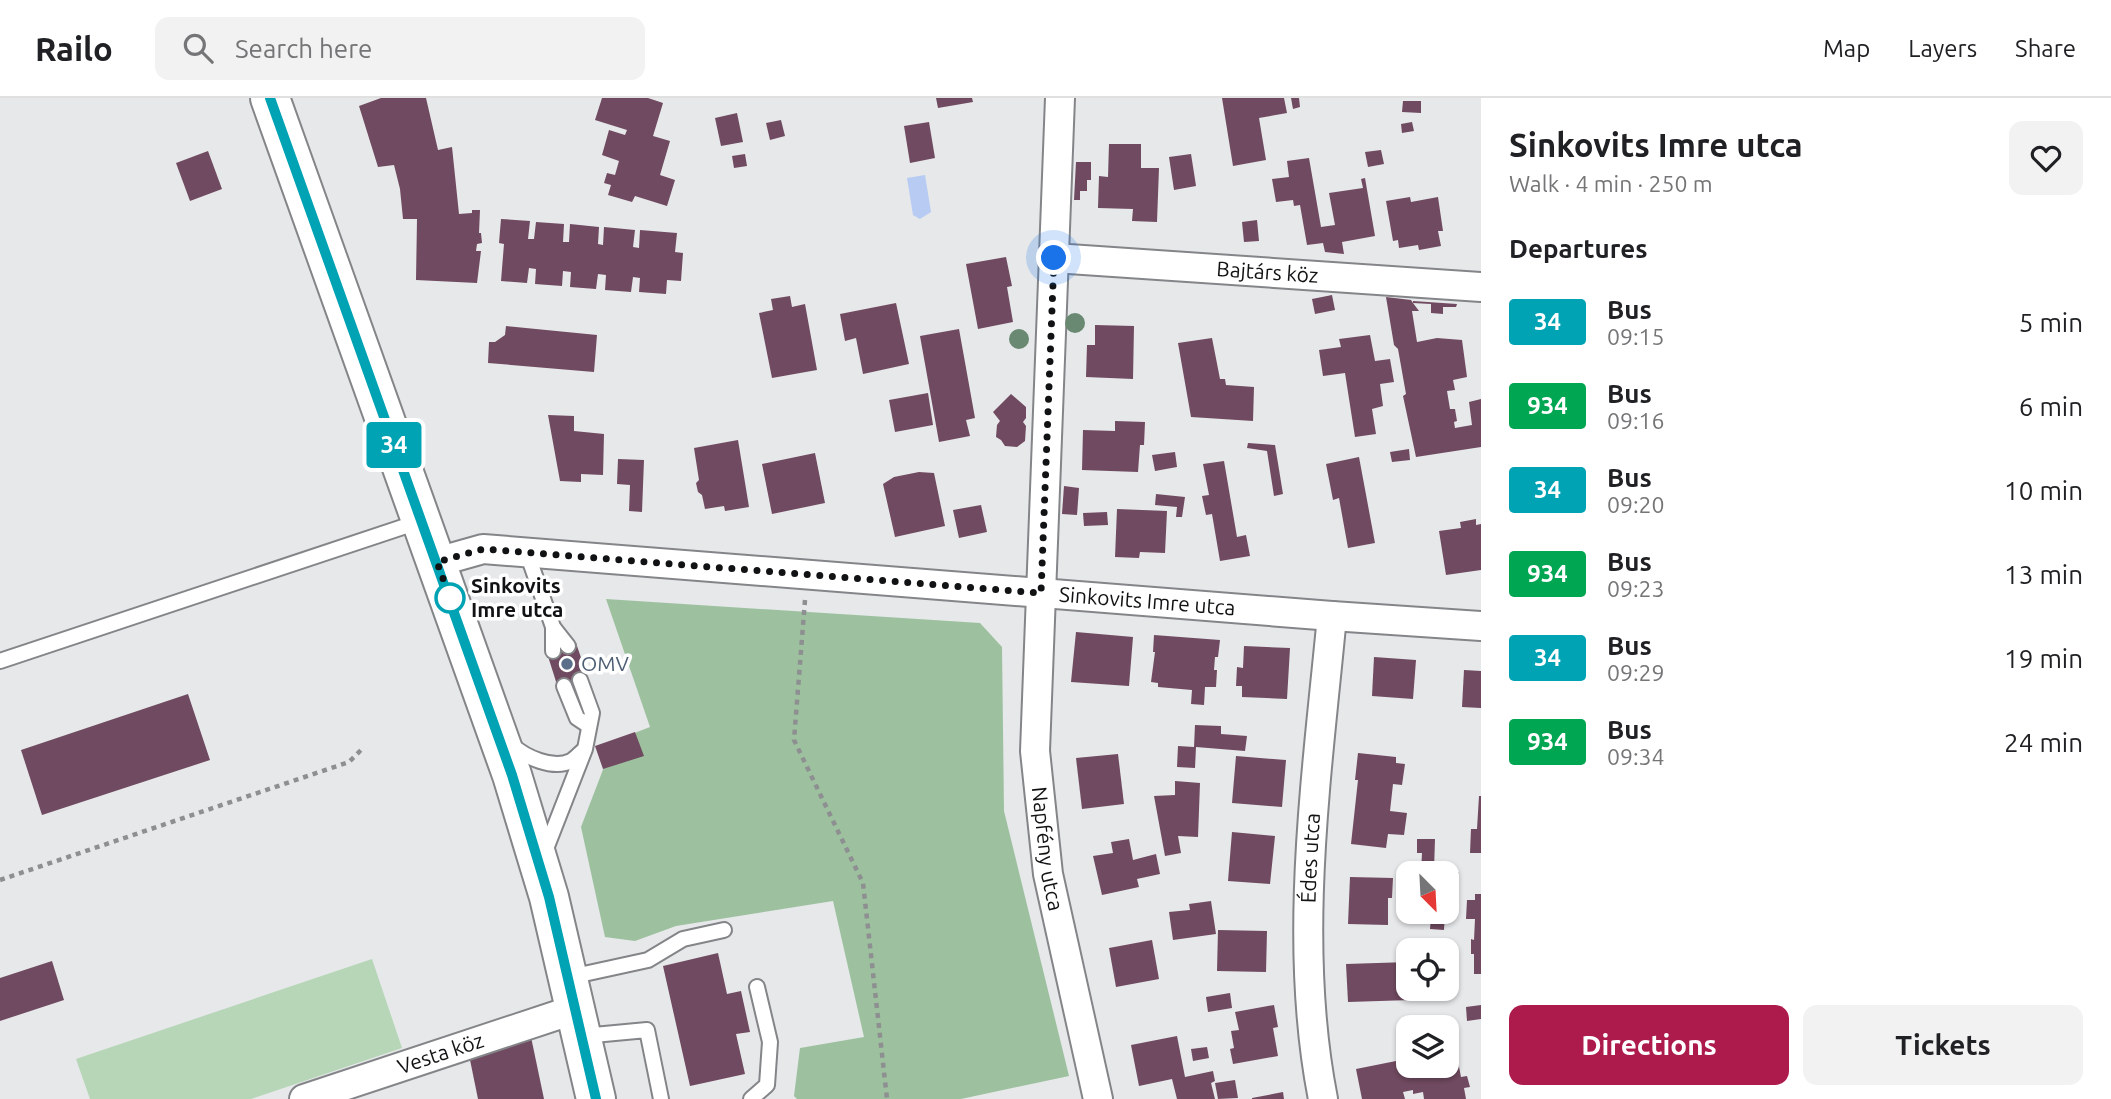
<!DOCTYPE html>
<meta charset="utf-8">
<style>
body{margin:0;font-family:Ubuntu,sans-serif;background:#f2f2f2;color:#202124;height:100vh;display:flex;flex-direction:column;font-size:26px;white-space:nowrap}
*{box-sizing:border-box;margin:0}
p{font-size:23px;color:#757577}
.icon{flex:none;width:38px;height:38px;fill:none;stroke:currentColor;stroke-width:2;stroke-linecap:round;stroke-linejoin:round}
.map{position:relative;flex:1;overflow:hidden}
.details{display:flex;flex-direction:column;background:#fff;width:630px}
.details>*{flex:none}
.badge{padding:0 14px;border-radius:5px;font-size:24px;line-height:46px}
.needle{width:46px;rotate:156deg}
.tools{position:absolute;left:1396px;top:763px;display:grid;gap:14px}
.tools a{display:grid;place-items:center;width:63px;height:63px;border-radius:14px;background:#fff;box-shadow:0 2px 5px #0004;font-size:35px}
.you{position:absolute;width:35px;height:35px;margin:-18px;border:5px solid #fff;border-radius:50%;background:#1a73e8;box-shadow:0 0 0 10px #1a73e833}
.map>.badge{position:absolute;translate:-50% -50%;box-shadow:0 0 0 4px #fff}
h2{padding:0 28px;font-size:26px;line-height:63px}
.round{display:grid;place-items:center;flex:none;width:74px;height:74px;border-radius:14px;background:#f2f2f2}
.overview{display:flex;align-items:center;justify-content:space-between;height:119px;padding:0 28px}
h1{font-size:33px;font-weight:700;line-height:52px}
.primary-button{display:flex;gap:14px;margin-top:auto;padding:14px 28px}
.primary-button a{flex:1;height:80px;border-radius:14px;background:#ad1b4c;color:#fff;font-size:28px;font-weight:700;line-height:80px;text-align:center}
.primary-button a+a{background:#f2f2f2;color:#202124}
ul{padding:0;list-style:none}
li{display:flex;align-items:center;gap:21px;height:84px;padding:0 28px}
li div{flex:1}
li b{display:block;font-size:26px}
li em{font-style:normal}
li .badge{min-width:77px;font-weight:700;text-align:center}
header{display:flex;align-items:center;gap:42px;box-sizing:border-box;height:98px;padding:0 35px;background:#fff;border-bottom:2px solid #e0e0e0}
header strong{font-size:33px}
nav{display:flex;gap:38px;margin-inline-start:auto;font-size:24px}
.search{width:490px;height:63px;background:#f2f2f2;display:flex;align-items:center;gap:18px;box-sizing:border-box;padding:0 24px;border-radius:14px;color:#757577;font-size:26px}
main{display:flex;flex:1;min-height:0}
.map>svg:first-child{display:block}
</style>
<header>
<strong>Railo</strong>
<div class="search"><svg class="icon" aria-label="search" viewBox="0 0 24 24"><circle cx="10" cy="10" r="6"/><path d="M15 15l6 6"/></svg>Search here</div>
<nav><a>Map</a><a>Layers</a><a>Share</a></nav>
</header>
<main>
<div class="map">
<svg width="1481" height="1001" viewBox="0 0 1481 1001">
<rect width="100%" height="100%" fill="#e6e8ea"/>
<!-- green -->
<path fill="#b6d6b7" d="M372 861 402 950 251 1001H90L76 961Z"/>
<!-- forest -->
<path fill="#9dc19f" d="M606 501 980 525 1002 549 1004 713 1069 978 961 1001H797L794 998 800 950 864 939 833 803 676 828 635 843 605 839 581 729 614 643 650 629Z"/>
<!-- water -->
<path fill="#b7cbf3" d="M925 77 931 114 920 121 913 117 907 80Z"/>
<!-- building -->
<g fill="#704a60">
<path d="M381 0H426L438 52 452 49 459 116 472 115V112H480L479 135H481L482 145 477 146 476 153H481L477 185 416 182 417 121H403L400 91 394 67 378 69 359 8Z"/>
<path d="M602 0H648L663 5 653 38 670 43 660 77 675 82 667 108 635 98 632 104 608 97 611 87 604 85 607 75 615 77 619 63 602 57 609 32 625 37 627 32 595 22Z"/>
<path d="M936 0H972L973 4 938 10Z"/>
<path d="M1222 0H1284L1287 15 1259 20 1266 62 1233 68Z"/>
<path d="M1291 0H1299L1300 9 1293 11Z"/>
<path d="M1403 3H1421V15L1402 14Z"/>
<path d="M737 15 743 44 721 48 715 20Z"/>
<path d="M781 22 785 38 770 42 766 25Z"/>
<path d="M929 24 935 60 910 65 904 28Z"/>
<path d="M1412 24 1414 33 1402 35 1401 26Z"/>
<path d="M1109 46H1141V70H1159L1157 124 1132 123 1133 111 1098 110 1099 78 1108 79Z"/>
<path d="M1381 52 1384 66 1368 69 1365 54Z"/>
<path d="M208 53 222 91 190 103 176 65Z"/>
<path d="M745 56 747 68 734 70 732 58Z"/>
<path d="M1191 56 1196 88 1174 92 1169 59Z"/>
<path d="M1309 60 1321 129 1335 127 1329 95 1363 90 1361 81 1365 80 1375 138 1342 144 1344 156 1325 154 1323 145 1307 147 1300 107 1294 108 1293 102 1276 104 1272 81 1289 79 1287 63Z"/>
<path d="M1076 64H1091V82H1087V93H1080V102H1074Z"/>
<path d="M1410 99 1411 104 1438 99 1443 133H1438L1441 148 1419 152 1418 147 1399 150 1398 142 1393 143 1386 103Z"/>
<path d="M501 121 530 123 528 141H534L536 124 564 126 563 144H569L570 126 599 129 598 146 603 147 604 129 635 132 633 149 639 150 640 132 677 135 675 154 683 155 681 183 667 182 666 196 639 194 640 180 633 179 631 194 605 192 606 177 598 176 596 191 570 189 571 174 563 173 562 188 535 186 536 171 529 170 527 185 501 183 504 146 499 145Z"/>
<path d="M1257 122 1259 143 1244 144 1242 124Z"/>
<path d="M1006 159 1012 188 1007 189 1013 224 978 231 966 166Z"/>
<path d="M1332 197 1335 212 1315 216 1312 201Z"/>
<path d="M790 198 792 209 805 206 817 272 772 280 759 215 773 212 771 201Z"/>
<path d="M1386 199 1411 202 1413 205V203L1457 206 1456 209H1443V216L1431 215V206L1413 205 1419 213H1412L1417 244 1437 240 1462 242 1467 279 1453 282 1455 292 1447 293 1450 311H1455L1457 323 1454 324 1455 330 1472 327 1469 304 1481 301V349L1416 359 1403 298 1406 296 1398 251 1394 247Z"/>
<path d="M896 205 909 266 863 276 856 240 845 243 840 216Z"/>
<path d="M1095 227 1134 228 1133 281 1086 279 1087 247H1095Z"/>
<path d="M506 228 597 237 594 274 488 265 489 244H495L505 237Z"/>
<path d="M959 231 975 320 966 322 970 338 939 344 920 238Z"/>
<path d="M1370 237 1375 263 1390 261 1394 284 1380 286 1383 308 1372 311 1376 336 1355 339 1345 275 1323 278 1319 252 1341 249 1339 241Z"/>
<path d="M1212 240 1220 281H1225L1226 287 1254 289 1253 323 1191 319 1178 245Z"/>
<path d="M928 295 933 327 895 334 889 302Z"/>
<path d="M1011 296 1026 309V320L1023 324 1026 328 1025 343 1017 349 1005 348 1001 342 996 339 997 327 1000 323 993 314Z"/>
<path d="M548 317 574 318V333L604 336 603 377 581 376V384L560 383Z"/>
<path d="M1115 323 1145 324 1144 347H1140L1138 374 1082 372 1083 332 1115 333Z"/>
<path d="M738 342 749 409 725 413 724 408 705 411 702 397 698 394 696 385 699 382 694 350Z"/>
<path d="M1248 345 1275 347 1283 396 1274 398 1267 353 1247 350Z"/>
<path d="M1409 351 1410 362 1392 364 1390 354Z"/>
<path d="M1175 354 1177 369 1155 373 1152 357Z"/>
<path d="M815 355 825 405 772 416 762 366Z"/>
<path d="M1359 359 1375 445 1348 450 1339 400 1333 402 1326 366Z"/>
<path d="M618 361 644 362 642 414 629 413 630 387 617 386Z"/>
<path d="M1224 363 1237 439 1246 437 1250 458 1220 463 1212 416 1206 417 1202 398 1209 397 1203 366Z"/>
<path d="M919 374 934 375 945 428 895 439 883 386 894 379Z"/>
<path d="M1064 388 1079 390 1077 417 1062 416Z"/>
<path d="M1156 396 1185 399 1182 419H1176L1177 409 1155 407Z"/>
<path d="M981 407 987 434 959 440 953 412Z"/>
<path d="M1117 411 1167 413 1165 455 1140 454 1139 460 1115 459Z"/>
<path d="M1107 414 1108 427 1084 428 1083 415Z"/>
<path d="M1476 421V427L1481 426V472L1446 477 1439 433 1461 430 1460 424Z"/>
<path d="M1076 534 1133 539 1129 588 1071 584Z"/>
<path d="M1154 537 1220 542 1218 559H1215L1214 572H1217L1216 589H1205L1204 607 1191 606 1192 592 1158 589V585L1151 584 1155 554H1153Z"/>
<path d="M576 545 588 580 558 590 547 555Z"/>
<path d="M1244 548 1290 550 1287 601 1242 599V588H1236L1237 569 1243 570Z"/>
<path d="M1374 559 1416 562 1413 601 1372 598Z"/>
<path d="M1464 572 1481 573V610L1462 609Z"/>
<path d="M188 596 210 662 42 717 21 652Z"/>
<path d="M1195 627 1221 628V636L1247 638 1245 653 1196 649 1195 670 1177 669 1178 648 1194 649Z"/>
<path d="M635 634 644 658 603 671 595 648Z"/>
<path d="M1358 655 1396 659V665L1405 666 1402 687 1393 686 1390 713 1407 715 1404 737 1388 736 1386 750 1351 746 1358 682H1355Z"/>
<path d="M1118 656 1124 706 1082 711 1076 660Z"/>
<path d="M1236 658 1286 662 1282 709 1232 705Z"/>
<path d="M1175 683 1200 685 1198 739 1178 738 1181 755 1165 758 1154 698 1175 697Z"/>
<path d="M1479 698H1481V755H1470L1471 731H1477Z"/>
<path d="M1232 734 1275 738 1270 786 1228 783Z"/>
<path d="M1129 741 1133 762 1156 756 1160 776 1137 781 1139 789 1102 797 1093 758 1113 755 1111 744Z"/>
<path d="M1417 741H1435L1434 772 1459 774 1457 794 1447 793V775H1421L1422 755H1417Z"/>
<path d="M1350 779 1393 780 1392 800H1388V827L1348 826Z"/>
<path d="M1475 796H1481V876H1474V856H1471V841L1474 842 1475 821H1466L1467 802H1475Z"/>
<path d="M1211 803 1216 836 1173 842 1169 814 1190 812 1189 806Z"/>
<path d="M1420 814H1445L1444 832 1430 831 1431 819 1419 818Z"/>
<path d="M1218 832 1267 833 1266 874 1217 873Z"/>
<rect x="1415" y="841" width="14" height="11"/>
<path d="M1152 842 1159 881 1116 889 1109 850Z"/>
<path d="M718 855 727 896 741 893 750 934 736 936 745 976 690 988 663 868Z"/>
<path d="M52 863 64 902 0 923V880Z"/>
<path d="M1409 864 1411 902 1348 904 1346 866Z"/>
<path d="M1230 895 1232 910 1208 914 1206 899Z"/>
<path d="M1274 907 1278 929 1273 930 1278 958 1233 966 1230 951 1234 950 1231 933 1239 932 1235 914Z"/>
<path d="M1481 907V921L1467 923 1466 909Z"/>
<path d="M1177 938 1185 979 1213 973 1215 983 1211 985 1215 1001H1177L1172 981 1139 988 1131 947Z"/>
<path d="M531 939 544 1001H478L468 952Z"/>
<path d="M1207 949 1209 960 1193 963 1191 951Z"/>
<path d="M1457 958 1461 979 1467 978 1470 989 1464 990 1466 1001H1424L1423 994 1413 996V992L1403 994 1405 1001H1362L1356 971 1406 961 1408 968H1447V960Z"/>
<path d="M1235 982 1238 1000 1218 1001 1215 985Z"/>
<path d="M1283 994 1284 1001H1252V1000Z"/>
</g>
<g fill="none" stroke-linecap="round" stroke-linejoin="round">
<defs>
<g id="lane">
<path d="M527 455 553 529 568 548"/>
<path d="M553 553V529"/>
<path d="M0 563 421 423"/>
<path d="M564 588 577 620 589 628"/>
<path d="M512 647C525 659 553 672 571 663 575 661 580 655 584 652"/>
<path d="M544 756 585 651 592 615 580 582"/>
<path d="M570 879 648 862 683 841 724 832"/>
<path d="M583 938 647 932 661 1001"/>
<path d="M751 1001 767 987 770 944 757 889"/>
</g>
<g id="street">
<path id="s1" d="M1060 0 1035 653 1048 776 1098 1001"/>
<path id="s2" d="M1054 160 1481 189"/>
<path id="s3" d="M437 464 483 451 1332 518 1481 528"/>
<path id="s4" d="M304 1001 576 911"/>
<path id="s5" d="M1323 1001C1292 845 1317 676 1332 518"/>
</g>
<path id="secondary" d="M270 0 512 677 549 799 596 1001"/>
</defs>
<!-- lane casing -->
<use href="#lane" stroke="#848588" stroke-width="18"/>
<!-- street casing -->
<use href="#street" stroke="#848588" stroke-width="32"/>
<!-- secondary casing -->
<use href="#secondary" stroke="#848588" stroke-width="42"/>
<!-- path -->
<g stroke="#8e8f91" stroke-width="4.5" stroke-dasharray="5 5" stroke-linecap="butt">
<path d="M805 502 794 642 863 785 887 1001"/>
<path d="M0 782 349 664 364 649"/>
</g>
<!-- lane -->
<use href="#lane" stroke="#fff" stroke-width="14"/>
<!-- street -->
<use href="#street" stroke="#fff" stroke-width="28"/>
<!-- secondary -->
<use href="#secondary" stroke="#fff" stroke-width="38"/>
</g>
<!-- trees -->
<g fill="#698972">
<circle cx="1075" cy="225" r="10"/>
<circle cx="1019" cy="241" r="10"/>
</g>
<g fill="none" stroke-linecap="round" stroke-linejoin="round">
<defs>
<path id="line" d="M270 0 512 677 549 799 596 1001"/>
</defs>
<!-- line casing -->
<use href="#line" stroke="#fff" stroke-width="16"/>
<!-- line -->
<use href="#line" stroke="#00a3b4" stroke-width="10"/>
<!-- walk -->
<path stroke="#111213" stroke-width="7" stroke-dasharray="0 12.6" d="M450 500 453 508 437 464 483 451 1041 495 1054 160"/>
</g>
<!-- markers -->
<circle fill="#fff" stroke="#00a3b4" stroke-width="3.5" cx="450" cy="500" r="14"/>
<circle fill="#5c6f8a" stroke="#fff" stroke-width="2.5" cx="567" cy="566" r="7"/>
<g text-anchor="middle" stroke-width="7" stroke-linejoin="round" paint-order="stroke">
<!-- street labels -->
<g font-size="21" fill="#111213" stroke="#fff">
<text dy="7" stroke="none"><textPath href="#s2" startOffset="214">Bajtárs köz</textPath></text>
<text dy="7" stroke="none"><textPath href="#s3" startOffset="714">Sinkovits Imre utca</textPath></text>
<text dy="7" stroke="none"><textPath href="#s1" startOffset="752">Napfény utca</textPath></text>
<text dy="7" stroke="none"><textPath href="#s5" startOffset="242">Édes utca</textPath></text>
<text dy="7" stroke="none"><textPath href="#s4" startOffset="144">Vesta köz</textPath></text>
</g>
<!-- stop labels -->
<g font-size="21" font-weight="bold" fill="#111213" stroke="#fff" text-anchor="start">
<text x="471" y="495">Sinkovits<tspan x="471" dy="24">Imre utca</tspan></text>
</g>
<!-- service labels -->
<g font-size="21" fill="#4e5e75" stroke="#fff" text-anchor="start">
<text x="581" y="573">OMV</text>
</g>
</g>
</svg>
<div class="tools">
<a><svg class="needle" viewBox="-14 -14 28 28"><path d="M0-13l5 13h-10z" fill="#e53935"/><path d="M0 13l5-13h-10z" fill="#757577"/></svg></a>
<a><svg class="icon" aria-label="locate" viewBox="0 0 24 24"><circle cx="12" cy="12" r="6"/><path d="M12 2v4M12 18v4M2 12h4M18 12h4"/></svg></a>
<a><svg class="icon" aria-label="layers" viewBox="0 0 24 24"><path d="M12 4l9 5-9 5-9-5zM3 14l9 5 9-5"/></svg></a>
</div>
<div class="you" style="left:1054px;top:160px"></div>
<b class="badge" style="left:394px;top:347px;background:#00a3b4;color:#fff">34</b>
</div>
<section class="details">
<div class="overview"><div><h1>Sinkovits Imre utca</h1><p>Walk · 4 min · 250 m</p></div><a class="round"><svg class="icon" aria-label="heart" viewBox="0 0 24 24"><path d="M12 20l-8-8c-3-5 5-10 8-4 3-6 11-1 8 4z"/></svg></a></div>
<h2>Departures</h2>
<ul>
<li><span class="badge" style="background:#00a3b4;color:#fff">34</span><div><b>Bus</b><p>09:15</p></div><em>5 min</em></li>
<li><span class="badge" style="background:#00a651;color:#fff">934</span><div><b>Bus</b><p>09:16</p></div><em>6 min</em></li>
<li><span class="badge" style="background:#00a3b4;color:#fff">34</span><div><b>Bus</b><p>09:20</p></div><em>10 min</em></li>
<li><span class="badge" style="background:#00a651;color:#fff">934</span><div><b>Bus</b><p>09:23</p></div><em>13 min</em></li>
<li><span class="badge" style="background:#00a3b4;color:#fff">34</span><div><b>Bus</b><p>09:29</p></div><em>19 min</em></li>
<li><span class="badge" style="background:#00a651;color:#fff">934</span><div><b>Bus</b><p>09:34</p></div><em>24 min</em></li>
</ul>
<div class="primary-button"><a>Directions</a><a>Tickets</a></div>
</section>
</main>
